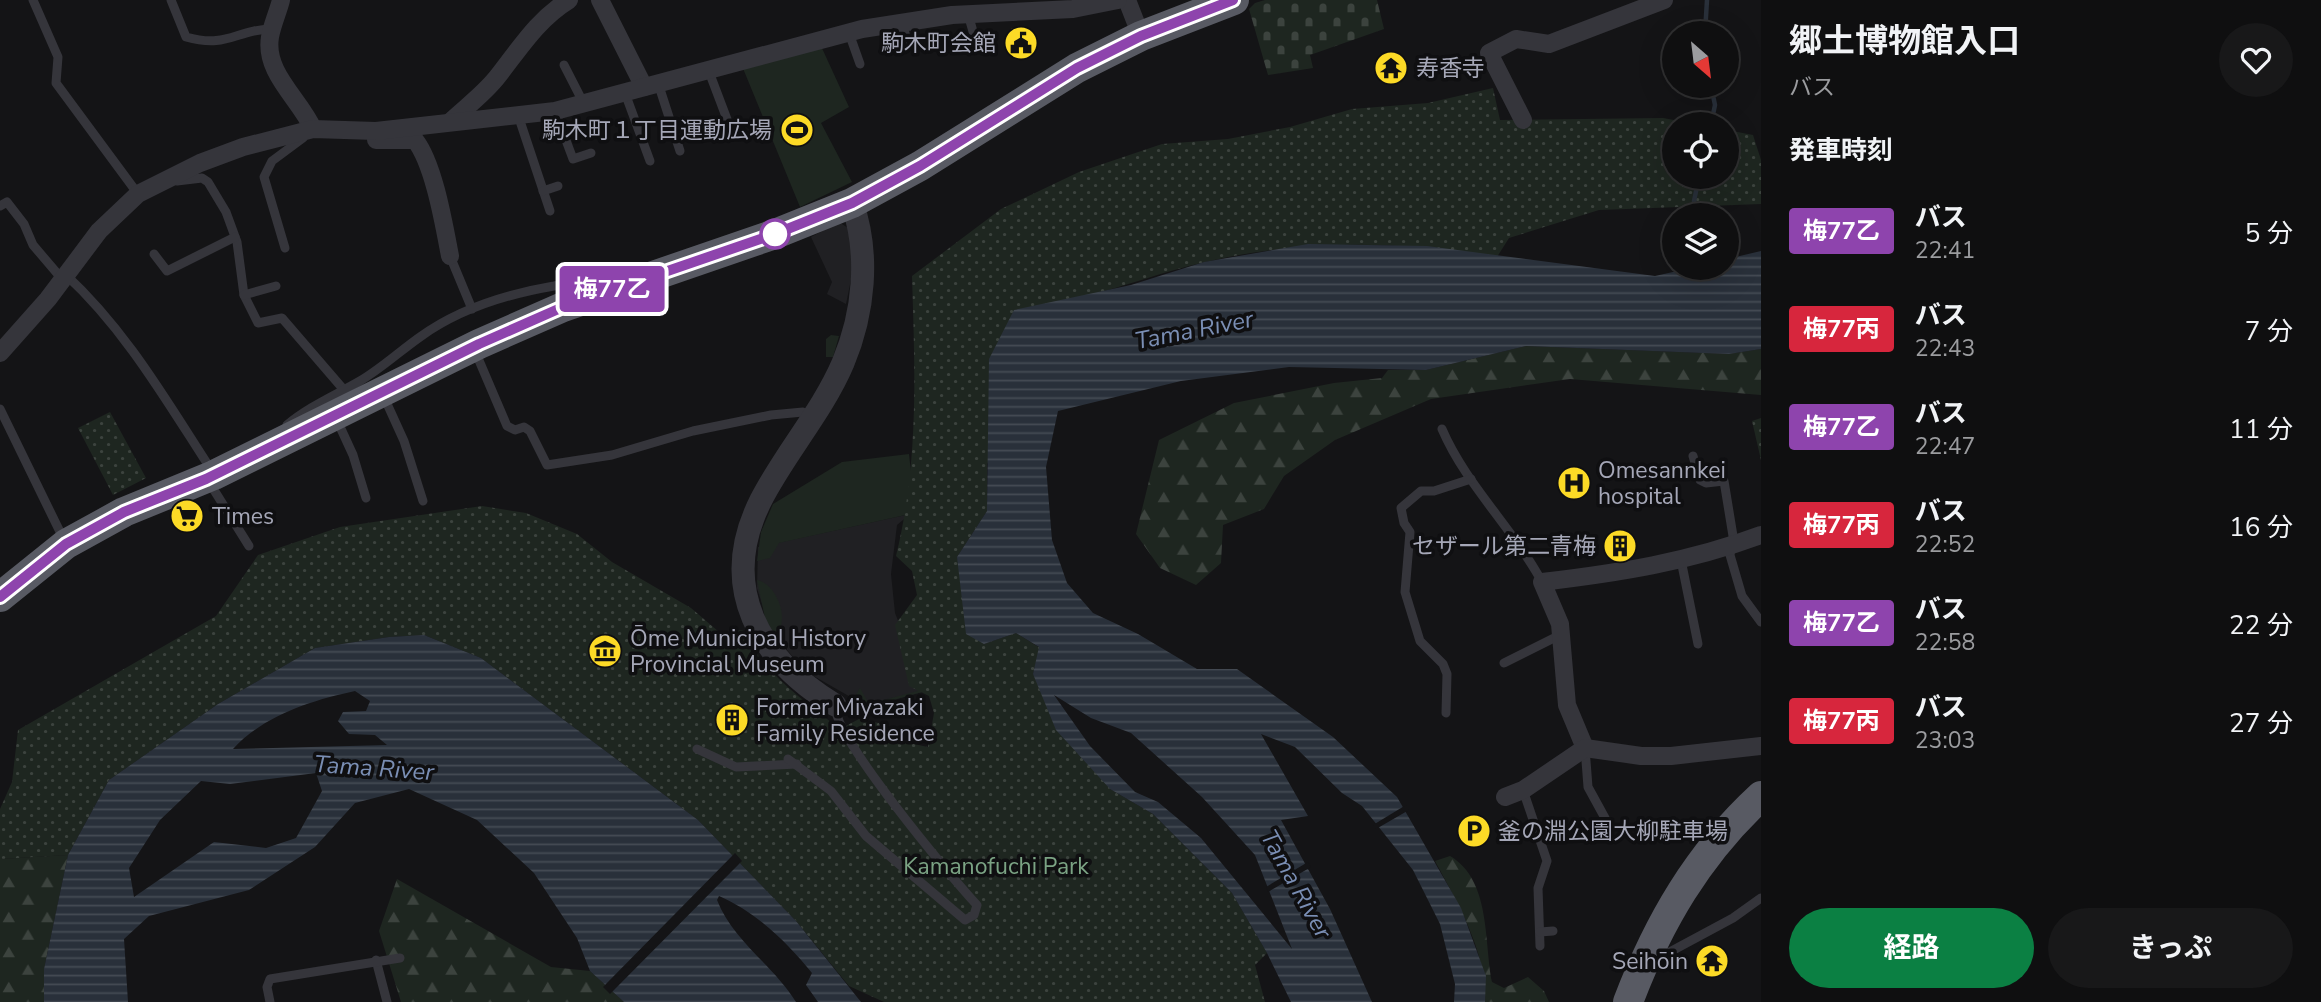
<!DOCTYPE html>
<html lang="ja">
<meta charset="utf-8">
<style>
body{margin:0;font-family:"Nunito Sans","Noto Sans JP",sans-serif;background:#181819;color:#f1f3f6;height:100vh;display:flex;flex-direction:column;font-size:26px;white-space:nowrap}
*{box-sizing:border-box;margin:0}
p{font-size:23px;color:#9b9c9f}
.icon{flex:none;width:38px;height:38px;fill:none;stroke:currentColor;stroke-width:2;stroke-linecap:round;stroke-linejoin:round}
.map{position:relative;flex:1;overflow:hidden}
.details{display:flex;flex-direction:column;background:#0f0f10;width:560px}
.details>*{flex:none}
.badge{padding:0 14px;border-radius:5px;font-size:24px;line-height:46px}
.needle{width:46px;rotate:152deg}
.fabs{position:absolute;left:1662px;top:21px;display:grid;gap:14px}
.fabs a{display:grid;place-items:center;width:77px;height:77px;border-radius:50%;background:#0f0f10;box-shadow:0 7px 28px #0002,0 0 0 2px #2f2f30;font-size:35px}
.map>.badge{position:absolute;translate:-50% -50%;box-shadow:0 0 0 4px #fff}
h2{padding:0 28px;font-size:26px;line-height:63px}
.round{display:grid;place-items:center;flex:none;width:74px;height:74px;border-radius:37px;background:#181819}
.headline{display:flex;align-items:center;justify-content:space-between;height:119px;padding:0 28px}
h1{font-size:33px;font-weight:700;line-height:52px}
.action{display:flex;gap:14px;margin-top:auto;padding:14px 28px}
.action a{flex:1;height:80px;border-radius:42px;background:#0b8043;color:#fff;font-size:28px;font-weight:700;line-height:80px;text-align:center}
.action a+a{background:#181819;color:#f1f3f6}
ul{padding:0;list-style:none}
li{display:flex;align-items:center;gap:21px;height:98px;padding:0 28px}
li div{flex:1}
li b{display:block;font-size:26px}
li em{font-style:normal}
li .badge{min-width:77px;font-weight:700;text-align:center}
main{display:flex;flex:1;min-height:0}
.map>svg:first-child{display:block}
</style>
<main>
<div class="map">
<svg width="1761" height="1002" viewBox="0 0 1761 1002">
<defs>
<pattern id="forest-firs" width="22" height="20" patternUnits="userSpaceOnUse" patternTransform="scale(1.75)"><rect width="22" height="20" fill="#1e2620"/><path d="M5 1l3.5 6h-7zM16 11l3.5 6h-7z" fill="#3c433e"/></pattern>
<pattern id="cemetery-stones" width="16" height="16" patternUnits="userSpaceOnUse" patternTransform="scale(1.75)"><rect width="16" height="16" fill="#1e2620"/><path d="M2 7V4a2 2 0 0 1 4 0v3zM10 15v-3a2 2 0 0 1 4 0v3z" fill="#3c433e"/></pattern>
<pattern id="park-dots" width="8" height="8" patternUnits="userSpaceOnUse" patternTransform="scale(1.75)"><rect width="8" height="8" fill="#1e2620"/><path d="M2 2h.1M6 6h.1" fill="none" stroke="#3c433e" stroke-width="1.8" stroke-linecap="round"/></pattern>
<pattern id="water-rules" width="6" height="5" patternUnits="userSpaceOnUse" patternTransform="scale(1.75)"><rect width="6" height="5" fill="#29303a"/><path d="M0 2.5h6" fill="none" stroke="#454b54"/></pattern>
</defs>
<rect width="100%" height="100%" fill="#141416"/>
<!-- built -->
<g fill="#202023">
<path d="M839 222 848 228 852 251V275L846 304 827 294 832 282 811 237Z"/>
<path d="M910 514 897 525 891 574 895 613 926 691 868 707 805 671 770 630 757 588 758 547Z"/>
</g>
<!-- green -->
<g fill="#1e2620">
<path d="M821 46 849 107 821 123 852 182 800 207 742 66Z"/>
<path d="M831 335 839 336 833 357H826V339Z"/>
<path d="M909 454 915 509 910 514 779 543 770 558 757 561 761 532 773 504 842 462Z"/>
<path d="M757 580C777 584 790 620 776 635L766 623Z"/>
<path d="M860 688 869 704 925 689 926 691 868 707 853 700Z"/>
</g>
<!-- forest -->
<g fill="url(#forest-firs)">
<path d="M1526 346 1729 354 1761 349V395L1570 379 1431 399 1335 440 1284 476 1264 509 1223 525 1221 563 1196 585 1160 568 1136 534 1159 440 1234 403 1334 383 1382 378 1388 370H1426Z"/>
<path d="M68 855 44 969V1002H0V859Z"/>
<path d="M1450 856C1491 880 1484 942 1492 982L1504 988 1528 977 1544 991 1549 1002H1485C1487 952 1458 904 1435 861Z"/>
<path d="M397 879 551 967 590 971 624 1002H401L379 931Z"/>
</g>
<!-- cemetery -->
<path fill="url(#cemetery-stones)" d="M1265 0H1377L1384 29 1310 55 1313 68 1268 75 1249 9 1255 3Z"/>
<!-- park -->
<g fill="url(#park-dots)">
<path d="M1493 88 1500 120 1663 118 1695 124H1675V177H1727V130L1753 135 1761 160V204L1599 210 1509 238 1497 257C1400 241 1302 239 1205 262 1165 271 1126 286 1086 296L987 464V511L957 557 984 644 1016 633 1040 648 1033 674 1110 789 1153 814 1232 893 1267 953 1255 965 1265 1002H884L849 986 796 921 698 820 481 658 424 635 389 637 315 648 218 704 109 780 68 855 0 859V809L12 782 18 730 216 616 258 555 340 527 482 506 526 513 577 534 612 562 691 608 719 632 743 630C763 673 803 700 840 729L859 719 879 723 885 738 928 747 934 713 929 696 909 686 895 625 917 595 912 571 896 556C919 461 915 373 912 276L1001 209 1079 172 1162 144 1228 139 1290 127 1352 109 1428 103Z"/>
<path d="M110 412 146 478 113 495 78 428Z"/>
<path d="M1761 418V460L1752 421Z"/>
</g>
<!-- water -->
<g fill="url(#water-rules)" fill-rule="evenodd">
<path d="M1308 244 1427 246 1655 276 1691 268H1727V259L1761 251V349L1729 354 1526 346 1426 370 1289 367 1181 381 1058 411 1046 467 1052 540 1067 583 1093 613 1138 634 1197 669H1237L1333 737 1397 797 1461 908 1486 976 1485 1002H1454L1455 984 1440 924 1413 870 1362 806 1342 793 1295 747 1261 734 1308 816 1281 820 1330 909 1372 1002H1291L1267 953 1232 893 1153 814 1110 789 1056 730 1033 674 1039 647 1016 633 984 644 966 634 957 557 987 511 989 359 1014 310 1131 285 1204 262ZM1054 695 1091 718 1131 733 1202 797 1255 855 1292 949 1201 838 1158 802 1135 792 1090 746Z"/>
<path d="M424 635 481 658 698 820 796 921 861 1002H818L806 985 812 973C787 942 756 912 719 896L717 900C733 941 773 965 796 1002H624L590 971 577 938 534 873 477 820 409 789 355 803 315 847 249 890 149 916 124 939 128 1002H44V969L68 855 109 780 218 704 315 648 389 637ZM355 691 370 701 366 711 343 712 338 721 349 734 375 735 387 745 233 749C263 716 312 700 355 691ZM316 773 322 791 296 838 266 848 214 842 134 897 129 868 160 820 201 781 230 784Z"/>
</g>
<!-- pier -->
<g fill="#141416">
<path d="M1406 805 1409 810 1376 829 1373 825Z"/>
<path d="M735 853 742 861 610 994 603 987Z"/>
<path d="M1308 862 1311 867 1268 892 1266 887Z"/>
</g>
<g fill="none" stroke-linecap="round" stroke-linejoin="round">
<!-- stream -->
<g stroke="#29303a" stroke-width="4.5">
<path d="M1705 33 1707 0"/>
<path d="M1711 86 1715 105 1711 124"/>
<path d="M1697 215 1694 201 1699 177"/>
</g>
<!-- service -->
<g stroke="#35353b" stroke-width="9">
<path d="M33 0 58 57 56 83 138 194"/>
<path d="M171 0 186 37C229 49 235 29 274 29"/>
<path d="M968 14 978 49"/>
<path d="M902 23 909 47"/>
<path d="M849 33 860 64"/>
<path d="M564 65 584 104"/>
<path d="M708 69 733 135"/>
<path d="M658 83 680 151"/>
<path d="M625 93 650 161"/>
<path d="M555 111 573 159 591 153"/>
<path d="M518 115 550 211"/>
<path d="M177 181 202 178 208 182 226 212 237 242 244 295 258 323 282 318 344 390"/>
<path d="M543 191 558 186"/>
<path d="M0 206 7 202 24 224 33 245 62 279"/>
<path d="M285 248 264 177 272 161 303 138"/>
<path d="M154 254 167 271 235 237"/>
<path d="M450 256 472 309"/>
<path d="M65 274C126 330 167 402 212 471"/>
<path d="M244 295 276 286"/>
<path d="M475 351 507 426 515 430 524 427 530 431 547 465 612 455 693 431 771 415 803 412 812 416"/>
<path d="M384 397 404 441 423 501"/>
<path d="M0 409 64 540"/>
<path d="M336 418 353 455 366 498"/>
<path d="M287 425C308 407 336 395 360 381 382 368 400 351 420 337 460 308 507 294 554 286 569 283 588 276 599 288"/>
<path d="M1442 429C1466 485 1513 528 1542 582"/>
<path d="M1693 456 1700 480 1706 483 1724 481 1733 536 1730 555 1742 596 1761 622"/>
<path d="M209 482 249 546"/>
<path d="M1681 560 1698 644"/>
<path d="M1504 663 1562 634"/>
<path d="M1446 713 1447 674 1443 664 1420 641 1405 592 1410 532 1404 523 1401 508 1421 491H1434L1471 479"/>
<path d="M1585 748 1588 787 1605 818"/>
<path d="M697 749 736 767 797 764"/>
<path d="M788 759 831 791 866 836 965 920 974 915 977 905C950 876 836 739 835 707"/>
<path d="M1523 790 1547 861 1538 888 1540 946"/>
<path d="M1540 932 1553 931"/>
<path d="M1655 955 1666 954 1733 918 1761 898"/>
<path d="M376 960 387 1002"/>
<path d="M270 1002 267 987 270 979 400 958"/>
</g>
<!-- minor -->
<g stroke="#35353b" stroke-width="18">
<path d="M281 0C278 12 272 25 270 37 264 73 300 99 313 129"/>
<path d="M600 0 644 87"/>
<path d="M1127 0 1141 36"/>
<path d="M1523 120 1489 53 1516 39 1549 44 1664 0"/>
<path d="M450 122C466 107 485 93 498 76 520 48 538 19 569 0"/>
<path d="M376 140H415C434 164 444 225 450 256"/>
<path d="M0 353 48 299 99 231 138 194 200 163 243 147 313 129 376 131 555 111 862 29 952 15 1073 9 1118 0"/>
<path d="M1585 748 1567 705 1560 624 1542 582C1618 573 1689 562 1761 535"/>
<path d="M1505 797 1523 790 1585 748 1641 756H1671L1761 746"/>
</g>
<!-- tertiary -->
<path stroke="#35353b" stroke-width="23" d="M835 705C759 659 717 587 761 500 785 453 822 412 843 363 864 313 870 254 852 203"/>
<!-- trunk -->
<g stroke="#585a63" stroke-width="30">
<path d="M0 597 66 544 124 512 214 475 479 344 563 307 775 234 852 203 920 166 1077 68 1141 36 1234 0"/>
<path d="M1628 1002C1658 923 1698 854 1761 796"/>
</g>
</g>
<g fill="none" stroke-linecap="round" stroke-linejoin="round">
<defs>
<path id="line" d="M0 597 66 544 124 512 206 479 479 344 563 307 775 234 852 203 920 166 1077 68 1141 36 1233 0"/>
</defs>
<!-- line casing -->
<use href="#line" stroke="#fff" stroke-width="16"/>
<!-- line -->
<use href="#line" stroke="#8e44ad" stroke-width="10"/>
</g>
<!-- icons -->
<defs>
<symbol id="civic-disc" viewBox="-11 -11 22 22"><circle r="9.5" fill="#fcda26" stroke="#0f0f11"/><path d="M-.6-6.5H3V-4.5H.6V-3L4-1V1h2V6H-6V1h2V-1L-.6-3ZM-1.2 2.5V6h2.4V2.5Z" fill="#111"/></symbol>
<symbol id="temple-disc" viewBox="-11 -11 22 22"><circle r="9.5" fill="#fcda26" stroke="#0f0f11"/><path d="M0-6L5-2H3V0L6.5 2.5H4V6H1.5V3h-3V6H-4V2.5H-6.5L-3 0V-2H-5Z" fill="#111"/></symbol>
<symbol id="stadium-disc" viewBox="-11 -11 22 22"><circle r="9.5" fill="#fcda26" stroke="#0f0f11"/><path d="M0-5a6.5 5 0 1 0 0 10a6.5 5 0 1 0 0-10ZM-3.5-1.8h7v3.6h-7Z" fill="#111"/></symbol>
<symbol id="hospital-disc" viewBox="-11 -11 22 22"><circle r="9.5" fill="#fcda26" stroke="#0f0f11"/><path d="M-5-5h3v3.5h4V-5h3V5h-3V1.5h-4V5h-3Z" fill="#111"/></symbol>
<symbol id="supermarket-disc" viewBox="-11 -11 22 22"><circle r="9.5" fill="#fcda26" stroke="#0f0f11"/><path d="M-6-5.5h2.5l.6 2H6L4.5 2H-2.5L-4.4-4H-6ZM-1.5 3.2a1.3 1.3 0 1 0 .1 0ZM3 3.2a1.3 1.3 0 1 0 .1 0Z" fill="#111"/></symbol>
<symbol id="building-disc" viewBox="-11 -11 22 22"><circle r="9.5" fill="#fcda26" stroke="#0f0f11"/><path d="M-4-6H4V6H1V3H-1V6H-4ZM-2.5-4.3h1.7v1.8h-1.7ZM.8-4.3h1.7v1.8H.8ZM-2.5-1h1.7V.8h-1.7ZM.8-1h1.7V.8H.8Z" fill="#111"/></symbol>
<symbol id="museum-disc" viewBox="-11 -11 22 22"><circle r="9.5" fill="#fcda26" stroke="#0f0f11"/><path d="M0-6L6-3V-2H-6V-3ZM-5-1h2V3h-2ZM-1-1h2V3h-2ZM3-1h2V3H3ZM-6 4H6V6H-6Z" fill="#111"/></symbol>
<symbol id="parking-disc" viewBox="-11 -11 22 22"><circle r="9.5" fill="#fcda26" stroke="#0f0f11"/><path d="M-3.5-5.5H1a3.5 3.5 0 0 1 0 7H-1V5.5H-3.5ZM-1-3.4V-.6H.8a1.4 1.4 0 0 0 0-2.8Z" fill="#111"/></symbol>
</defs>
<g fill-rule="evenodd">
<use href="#civic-disc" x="1002" y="24" width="38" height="38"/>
<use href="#temple-disc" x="1372" y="49" width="38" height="38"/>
<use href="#stadium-disc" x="778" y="111" width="38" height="38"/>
<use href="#hospital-disc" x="1555" y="464" width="38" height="38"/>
<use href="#supermarket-disc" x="168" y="497" width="38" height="38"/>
<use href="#building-disc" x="1601" y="527" width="38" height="38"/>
<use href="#museum-disc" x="586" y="632" width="38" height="38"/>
<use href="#building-disc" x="713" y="701" width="38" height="38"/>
<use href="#parking-disc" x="1455" y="812" width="38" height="38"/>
<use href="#temple-disc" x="1693" y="942" width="38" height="38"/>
</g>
<!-- markers -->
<circle fill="#fff" stroke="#8e44ad" stroke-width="3.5" cx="775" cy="234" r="14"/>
<g text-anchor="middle" stroke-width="7" stroke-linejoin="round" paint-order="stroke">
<!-- poi labels -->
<g font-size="23" fill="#a5a7b7" stroke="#0f0f11" text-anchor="start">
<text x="996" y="51" text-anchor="end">駒木町会館</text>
<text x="1416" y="76">寿香寺</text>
<text x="772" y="138" text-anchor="end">駒木町１丁目運動広場</text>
<text x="1598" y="478">Omesannkei<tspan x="1598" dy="26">hospital</tspan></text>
<text x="212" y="524">Times</text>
<text x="1596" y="554" text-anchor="end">セザール第二青梅</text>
<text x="630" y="646">Ōme Municipal History<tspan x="630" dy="26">Provincial Museum</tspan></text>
<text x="756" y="715">Former Miyazaki<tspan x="756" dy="26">Family Residence</tspan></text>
<text x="1498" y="839">釜の淵公園大柳駐車場</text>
<text x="1688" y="969" text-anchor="end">Seihōin</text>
</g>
<!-- park labels -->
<g font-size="23" fill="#7ba384" stroke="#0f0f11">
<text x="996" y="874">Kamanofuchi Park</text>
</g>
<!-- water labels -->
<g font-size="24" font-style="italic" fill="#7a8eb4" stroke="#0f0f11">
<text transform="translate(1194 330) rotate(-11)" y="8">Tama River</text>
<text transform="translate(374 768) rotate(4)" y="8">Tama River</text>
<text transform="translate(1296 884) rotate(61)" y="8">Tama River</text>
</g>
</g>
</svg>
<div class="fabs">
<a><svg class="needle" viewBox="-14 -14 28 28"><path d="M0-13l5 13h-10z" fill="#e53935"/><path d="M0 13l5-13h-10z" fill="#9b9c9f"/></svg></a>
<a><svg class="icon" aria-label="locate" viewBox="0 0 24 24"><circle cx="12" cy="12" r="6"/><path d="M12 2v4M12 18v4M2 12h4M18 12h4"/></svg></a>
<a><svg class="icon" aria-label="layers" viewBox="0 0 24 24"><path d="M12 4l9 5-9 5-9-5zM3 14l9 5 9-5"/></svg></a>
</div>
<b class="badge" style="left:612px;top:289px;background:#8e44ad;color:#fff">梅77乙</b>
</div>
<section class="details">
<div class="headline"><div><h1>郷土博物館入口</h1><p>バス</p></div><a class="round"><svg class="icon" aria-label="heart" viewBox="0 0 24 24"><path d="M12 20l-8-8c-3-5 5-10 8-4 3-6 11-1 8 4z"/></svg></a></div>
<h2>発車時刻</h2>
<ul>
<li><span class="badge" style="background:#8e44ad;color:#fff">梅77乙</span><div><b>バス</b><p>22:41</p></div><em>5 分</em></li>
<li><span class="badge" style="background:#d7263d;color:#fff">梅77丙</span><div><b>バス</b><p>22:43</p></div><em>7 分</em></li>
<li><span class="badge" style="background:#8e44ad;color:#fff">梅77乙</span><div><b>バス</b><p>22:47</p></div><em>11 分</em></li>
<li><span class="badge" style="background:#d7263d;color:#fff">梅77丙</span><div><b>バス</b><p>22:52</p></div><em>16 分</em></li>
<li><span class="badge" style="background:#8e44ad;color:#fff">梅77乙</span><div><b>バス</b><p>22:58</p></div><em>22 分</em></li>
<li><span class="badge" style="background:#d7263d;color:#fff">梅77丙</span><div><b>バス</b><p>23:03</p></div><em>27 分</em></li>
</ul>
<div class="action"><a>経路</a><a>きっぷ</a></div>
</section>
</main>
